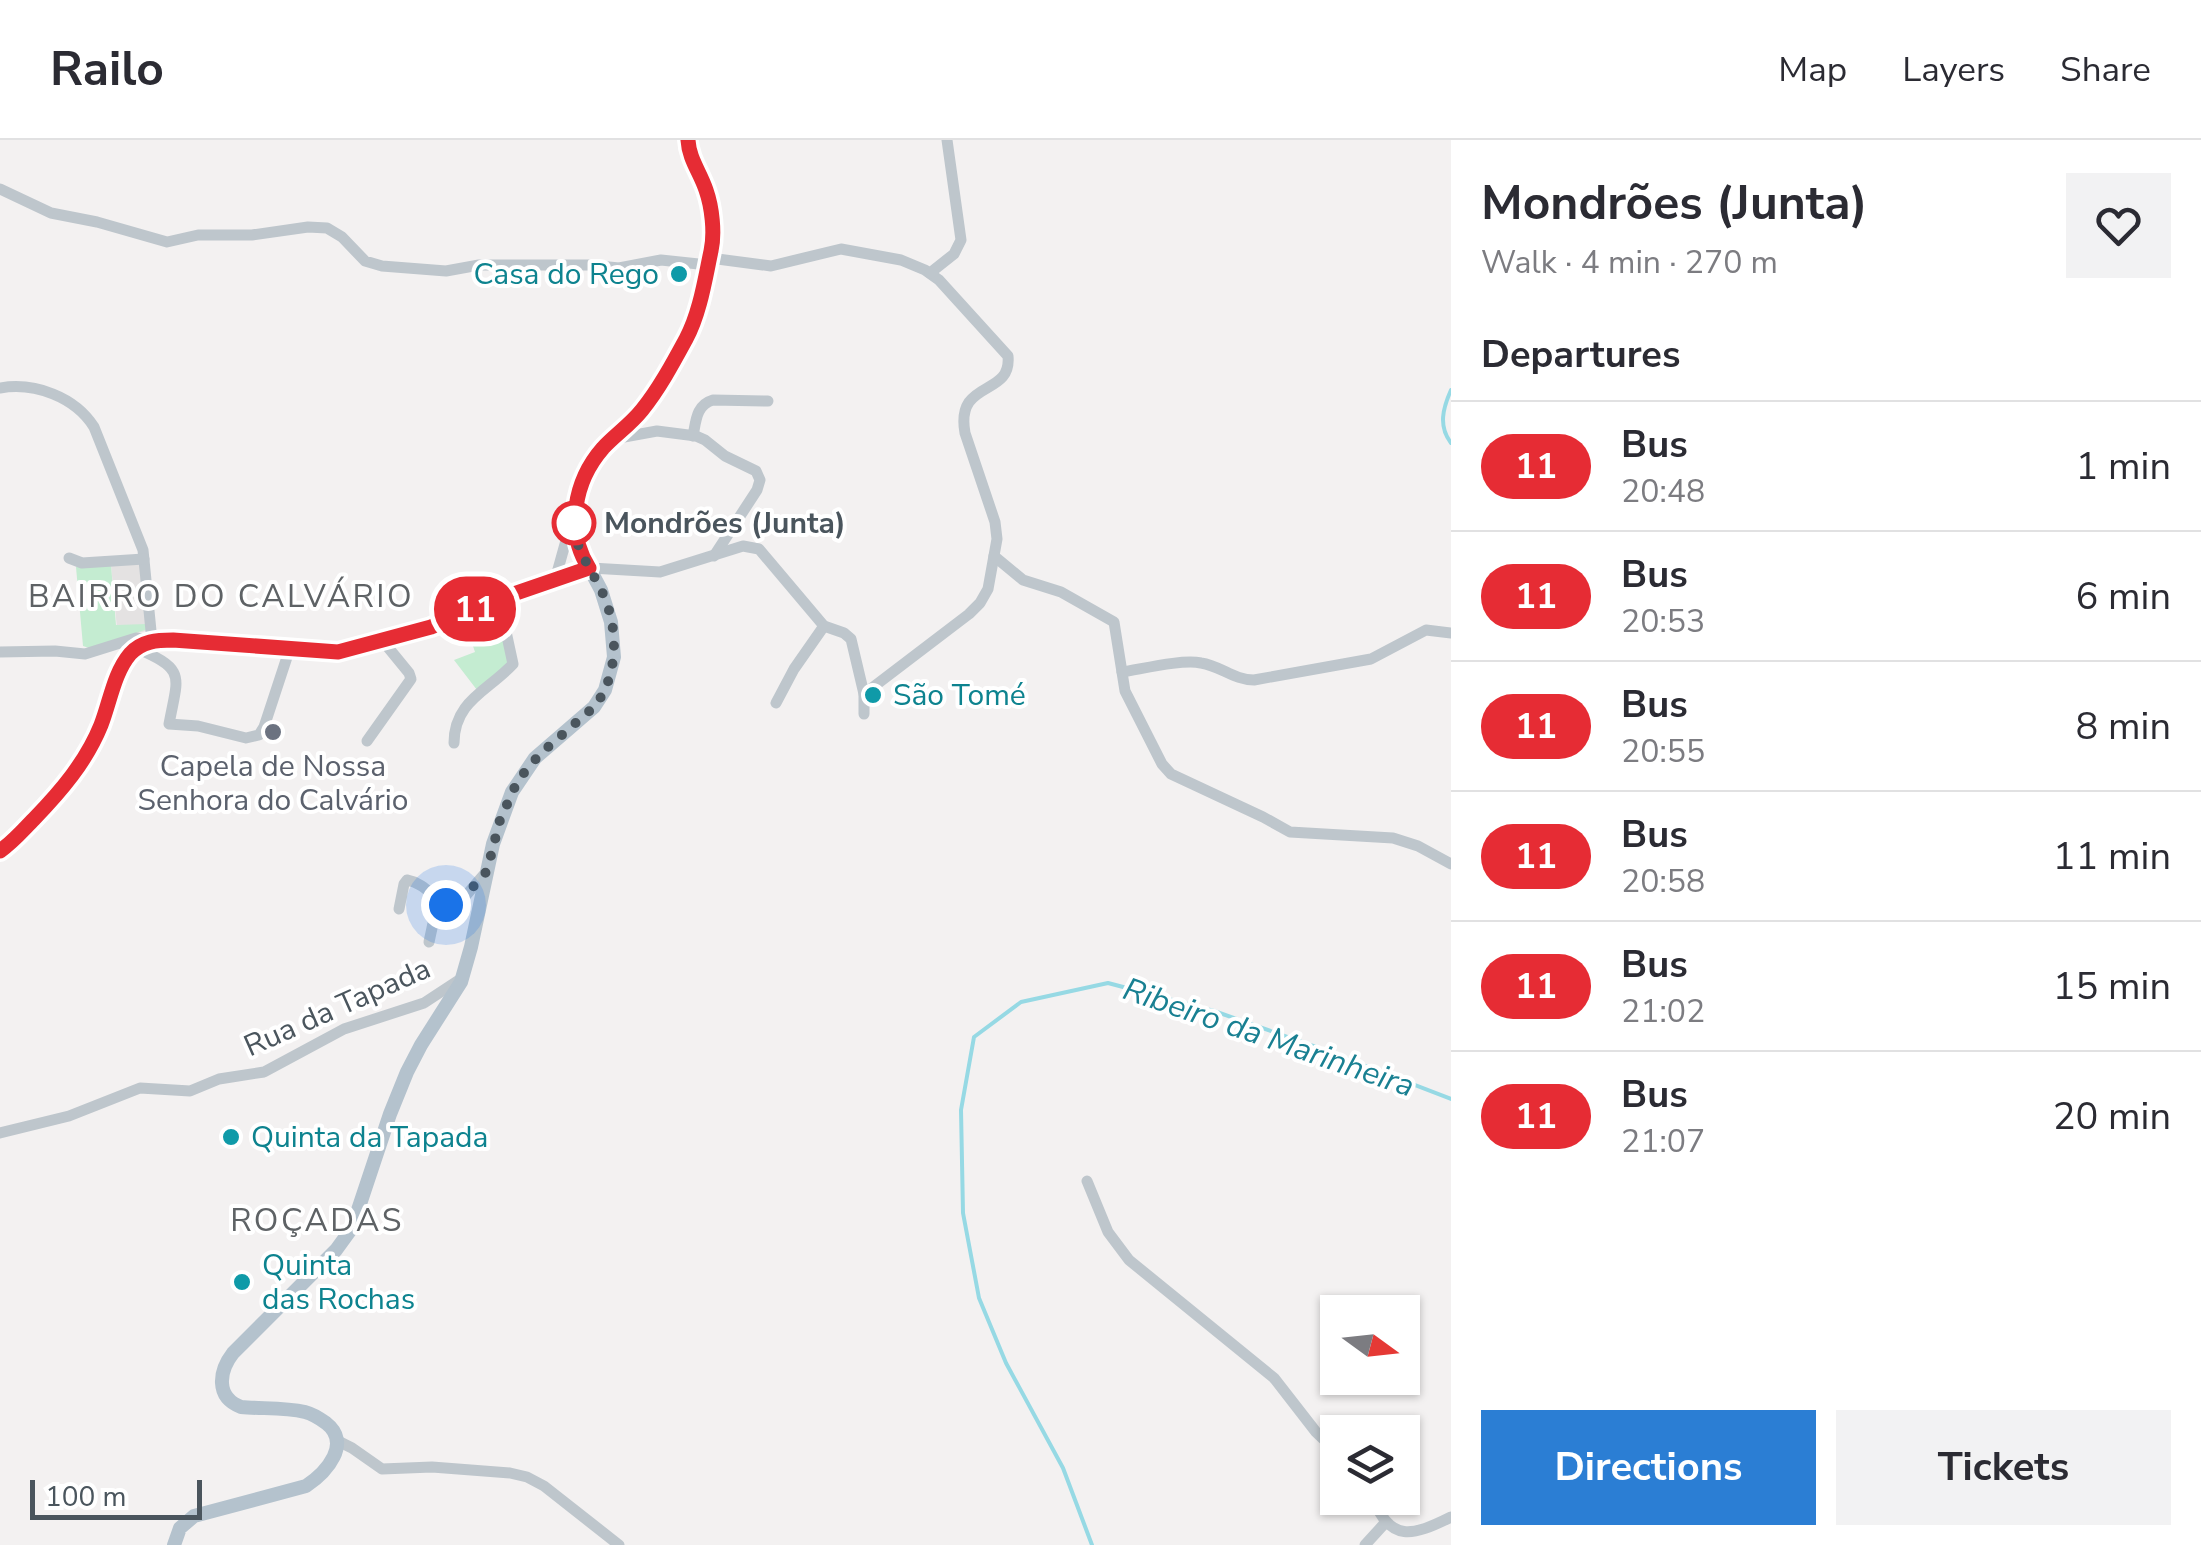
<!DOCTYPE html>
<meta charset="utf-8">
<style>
body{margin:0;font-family:"Nunito Sans",sans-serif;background:#f2f2f3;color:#2b2b33;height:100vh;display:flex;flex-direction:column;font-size:38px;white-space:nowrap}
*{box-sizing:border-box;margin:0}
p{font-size:32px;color:#7c7c81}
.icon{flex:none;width:55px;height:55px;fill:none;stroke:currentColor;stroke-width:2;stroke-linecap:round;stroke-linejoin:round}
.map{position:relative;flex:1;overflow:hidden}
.side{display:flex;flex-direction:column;background:#fff;width:750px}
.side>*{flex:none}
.badge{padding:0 20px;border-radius:32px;font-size:35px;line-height:65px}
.needle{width:65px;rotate:105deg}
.fabs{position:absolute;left:1320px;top:1155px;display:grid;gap:20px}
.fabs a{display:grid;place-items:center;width:100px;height:100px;border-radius:0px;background:#fff;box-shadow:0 2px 8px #0004;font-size:50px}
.scale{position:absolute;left:30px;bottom:25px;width:172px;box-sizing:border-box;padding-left:10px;border:5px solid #4a555d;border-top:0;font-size:28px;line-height:35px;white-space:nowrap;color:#4a555d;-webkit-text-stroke:8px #fff;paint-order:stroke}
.you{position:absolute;width:50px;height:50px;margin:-25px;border:8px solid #fff;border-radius:50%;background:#1a73e8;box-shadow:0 0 0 15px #1a73e833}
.map>.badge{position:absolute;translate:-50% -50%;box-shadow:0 0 0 5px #fff}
h2{padding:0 30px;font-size:38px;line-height:90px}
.round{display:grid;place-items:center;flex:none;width:105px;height:105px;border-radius:0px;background:#f2f2f3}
.overview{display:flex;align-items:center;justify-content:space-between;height:170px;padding:0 30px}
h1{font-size:48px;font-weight:700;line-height:75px}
.cta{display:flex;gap:20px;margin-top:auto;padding:20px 30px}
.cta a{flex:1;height:115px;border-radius:0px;background:#2b7ed4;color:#fff;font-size:40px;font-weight:700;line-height:115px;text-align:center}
.cta a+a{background:#f2f2f3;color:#2b2b33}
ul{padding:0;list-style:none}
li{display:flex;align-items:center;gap:30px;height:130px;padding:0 30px;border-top:2px solid #e1e1e2}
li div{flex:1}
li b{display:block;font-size:38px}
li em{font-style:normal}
li .badge{min-width:110px;font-weight:700;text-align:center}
header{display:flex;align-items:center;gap:60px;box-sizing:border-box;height:140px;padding:0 50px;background:#fff;border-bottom:2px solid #e1e1e2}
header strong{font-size:48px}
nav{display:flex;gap:55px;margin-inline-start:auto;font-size:35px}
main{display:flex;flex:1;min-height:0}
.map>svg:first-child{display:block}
</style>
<header>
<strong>Railo</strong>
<nav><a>Map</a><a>Layers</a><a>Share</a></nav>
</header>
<main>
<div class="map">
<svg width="1451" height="1405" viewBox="0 0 1451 1405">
<rect width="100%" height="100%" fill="#f3f1f1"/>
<!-- education -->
<path fill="#e4e2e2" d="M141 423 149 490 118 499 111 425Z"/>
<!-- green -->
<g fill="#c4ecd1">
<path d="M111 425 116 485 147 484 148 489 89 508 83 506 76 427Z"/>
<path d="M499 476 510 522 477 550 454 520 475 512 470 497 476 494 474 486Z"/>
</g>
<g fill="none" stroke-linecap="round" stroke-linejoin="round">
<!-- stream -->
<g stroke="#96d9e4" stroke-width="4">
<path d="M1451 250C1443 268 1438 286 1451 303"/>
<path d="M1092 1405 1063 1328 1006 1223 979 1158 963 1073 961 970 974 897 1021 862 1108 843 1214 871 1316 907 1451 959"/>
</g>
<!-- minor -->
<g stroke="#bec6cc" stroke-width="11">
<path d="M0 49 51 73 97 82 167 102 198 95H252L308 87 327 88 342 97 365 121 382 126 446 131 479 125H589L619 128 661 120 708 125"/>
<path d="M710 118 771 126 841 109 901 120 925 130 939 140 1008 216C1012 258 955 238 965 293L995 382 997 399 988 449 980 463 969 474 864 554"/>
<path d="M930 133 954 114 961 100 947 0"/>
<path d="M0 248C35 242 75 257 94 287L143 410 152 501"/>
<path d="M693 296C696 281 696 265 713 260L768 261"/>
<path d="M613 299 657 291 696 296 705 300 725 316 756 331 760 340 757 350 714 416"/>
<path d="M994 416 1023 440 1061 452 1114 482 1125 551 1162 624 1171 634 1263 677 1290 692 1393 698 1418 706 1451 724"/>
<path d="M69 418 82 423 144 419"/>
<path d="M555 440 572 379"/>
<path d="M136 508C187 530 178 535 169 584L198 586 246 598 259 595 264 587 290 508"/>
<path d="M0 512 55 511 85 514 136 498 148 500"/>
<path d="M1122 532C1142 529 1182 519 1201 523 1221 526 1234 540 1254 540L1371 519 1426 490 1451 493"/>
<path d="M776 563 794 529 824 486"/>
<path d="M367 601 411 539 409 533 382 500"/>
<path d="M454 603C454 561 488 551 513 524L499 459"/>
<path d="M0 711 15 698 71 639 96 597 124 524 131 512 146 503 173 500 338 512 431 487 499 459 591 428 660 432 743 406 759 409 824 486 844 493 851 499 864 554V574"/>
<path d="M399 769 404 744 407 740C428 744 433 761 452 767L462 760 487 731"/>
<path d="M429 802 438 760"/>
<path d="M0 993 69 976 140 948 190 951 219 939 264 932 344 889 424 863 462 838"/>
<path d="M1087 1041 1108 1092 1129 1120 1274 1238 1316 1292 1338 1313"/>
<path d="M338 1301 352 1308 382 1329 432 1327 510 1333 527 1337 544 1346 619 1405"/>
<path d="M1373 1358C1390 1403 1413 1396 1451 1377"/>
<path d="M1365 1405 1385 1383"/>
</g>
<!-- major -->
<path stroke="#b4c2cd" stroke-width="14" d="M174 1405 180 1388 194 1376 306 1346C327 1332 352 1303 326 1283 319 1278 313 1274 305 1272 284 1267 262 1269 241 1267 215 1257 219 1231 233 1213L336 1110 352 1088 390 974 407 932 421 905 461 842 471 807 493 704 512 652 535 618 594 567 605 550 614 517 611 482 601 450 576 403 575 372 582 345 595 319 645 266 684 203 693 185 713 97 707 54 690 16 688 0"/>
</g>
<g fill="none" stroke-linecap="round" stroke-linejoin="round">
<defs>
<path id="line" d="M0 711C13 702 23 690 34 679 61 651 86 622 101 585 110 562 114 533 130 514 142 501 157 500 173 500L338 512 431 487 499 459 589 428C565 391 574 341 603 308 615 295 630 285 642 270 659 249 673 223 686 199 700 173 705 139 711 111 715 93 712 67 706 50 700 32 689 19 688 0"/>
</defs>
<!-- line casing -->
<use href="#line" stroke="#fff" stroke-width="22"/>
<!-- line -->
<use href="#line" stroke="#e62c34" stroke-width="15"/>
<!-- walk -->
<path stroke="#4a555d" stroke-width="10" stroke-dasharray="0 18" d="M446 765 452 766 458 764 487 731 500 680 518 640 540 614 594 567C620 535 619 483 600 448 589 425 575 409 574 383"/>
</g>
<!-- markers -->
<g fill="#0f9aa8" stroke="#fff" stroke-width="4">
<circle cx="679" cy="134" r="10"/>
<circle cx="873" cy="555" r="10"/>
<circle cx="231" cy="997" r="10"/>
<circle cx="242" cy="1142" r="10"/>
</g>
<circle fill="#fff" stroke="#e62c34" stroke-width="5" cx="574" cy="383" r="20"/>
<circle fill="#6b7280" stroke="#fff" stroke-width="4" cx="273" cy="592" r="10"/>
<g text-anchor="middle" stroke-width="8" stroke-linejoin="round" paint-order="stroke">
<!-- culture labels -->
<g font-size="30" fill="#0d838f" stroke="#fff" text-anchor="start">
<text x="659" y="144" text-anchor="end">Casa do Rego</text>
<text x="893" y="565">São Tomé</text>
<text x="251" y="1007">Quinta da Tapada</text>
<text x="262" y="1135">Quinta<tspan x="262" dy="34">das Rochas</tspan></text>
</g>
<!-- stop labels -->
<g font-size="30" font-weight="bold" fill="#4a555d" stroke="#fff" text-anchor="start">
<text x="604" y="393">Mondrões (Junta)</text>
</g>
<!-- worship labels -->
<g font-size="30" fill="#5b616d" stroke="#fff">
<text x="273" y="636">Capela de Nossa<tspan x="273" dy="34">Senhora do Calvário</tspan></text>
</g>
<!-- street labels -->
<g font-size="30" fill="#4a555d" stroke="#fff">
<text transform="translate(337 867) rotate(-24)" y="10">Rua da Tapada</text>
</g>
<!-- neighbourhood labels -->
<g font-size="32" letter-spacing="2.5" fill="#5e6265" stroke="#fff">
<text x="221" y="467">BAIRRO DO CALVÁRIO</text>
<text x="317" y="1091">ROÇADAS</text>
</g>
<!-- water labels -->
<g font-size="32" font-style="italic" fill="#198092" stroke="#fff">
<text transform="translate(1269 897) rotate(19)" y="11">Ribeiro da Marinheira</text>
</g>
</g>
</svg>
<div class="fabs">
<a><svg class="needle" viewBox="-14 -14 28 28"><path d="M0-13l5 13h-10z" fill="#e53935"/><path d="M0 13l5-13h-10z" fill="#7c7c81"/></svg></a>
<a><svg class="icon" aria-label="layers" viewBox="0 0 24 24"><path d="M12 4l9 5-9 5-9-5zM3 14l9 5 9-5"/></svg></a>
</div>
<div class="scale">100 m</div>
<div class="you" style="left:446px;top:765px"></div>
<b class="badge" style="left:475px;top:469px;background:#e62c34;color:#fff">11</b>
</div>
<section class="side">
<div class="overview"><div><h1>Mondrões (Junta)</h1><p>Walk · 4 min · 270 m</p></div><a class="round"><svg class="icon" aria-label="heart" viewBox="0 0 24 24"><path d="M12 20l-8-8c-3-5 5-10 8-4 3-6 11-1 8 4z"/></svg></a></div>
<h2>Departures</h2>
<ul>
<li><span class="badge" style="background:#e62c34;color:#fff">11</span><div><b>Bus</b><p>20:48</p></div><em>1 min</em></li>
<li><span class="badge" style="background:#e62c34;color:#fff">11</span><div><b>Bus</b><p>20:53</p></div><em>6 min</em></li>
<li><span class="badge" style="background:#e62c34;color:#fff">11</span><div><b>Bus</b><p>20:55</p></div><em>8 min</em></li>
<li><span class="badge" style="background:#e62c34;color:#fff">11</span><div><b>Bus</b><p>20:58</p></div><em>11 min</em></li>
<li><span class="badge" style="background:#e62c34;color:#fff">11</span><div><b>Bus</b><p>21:02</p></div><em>15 min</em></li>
<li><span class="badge" style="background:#e62c34;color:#fff">11</span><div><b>Bus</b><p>21:07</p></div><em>20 min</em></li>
</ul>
<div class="cta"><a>Directions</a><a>Tickets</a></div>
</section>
</main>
